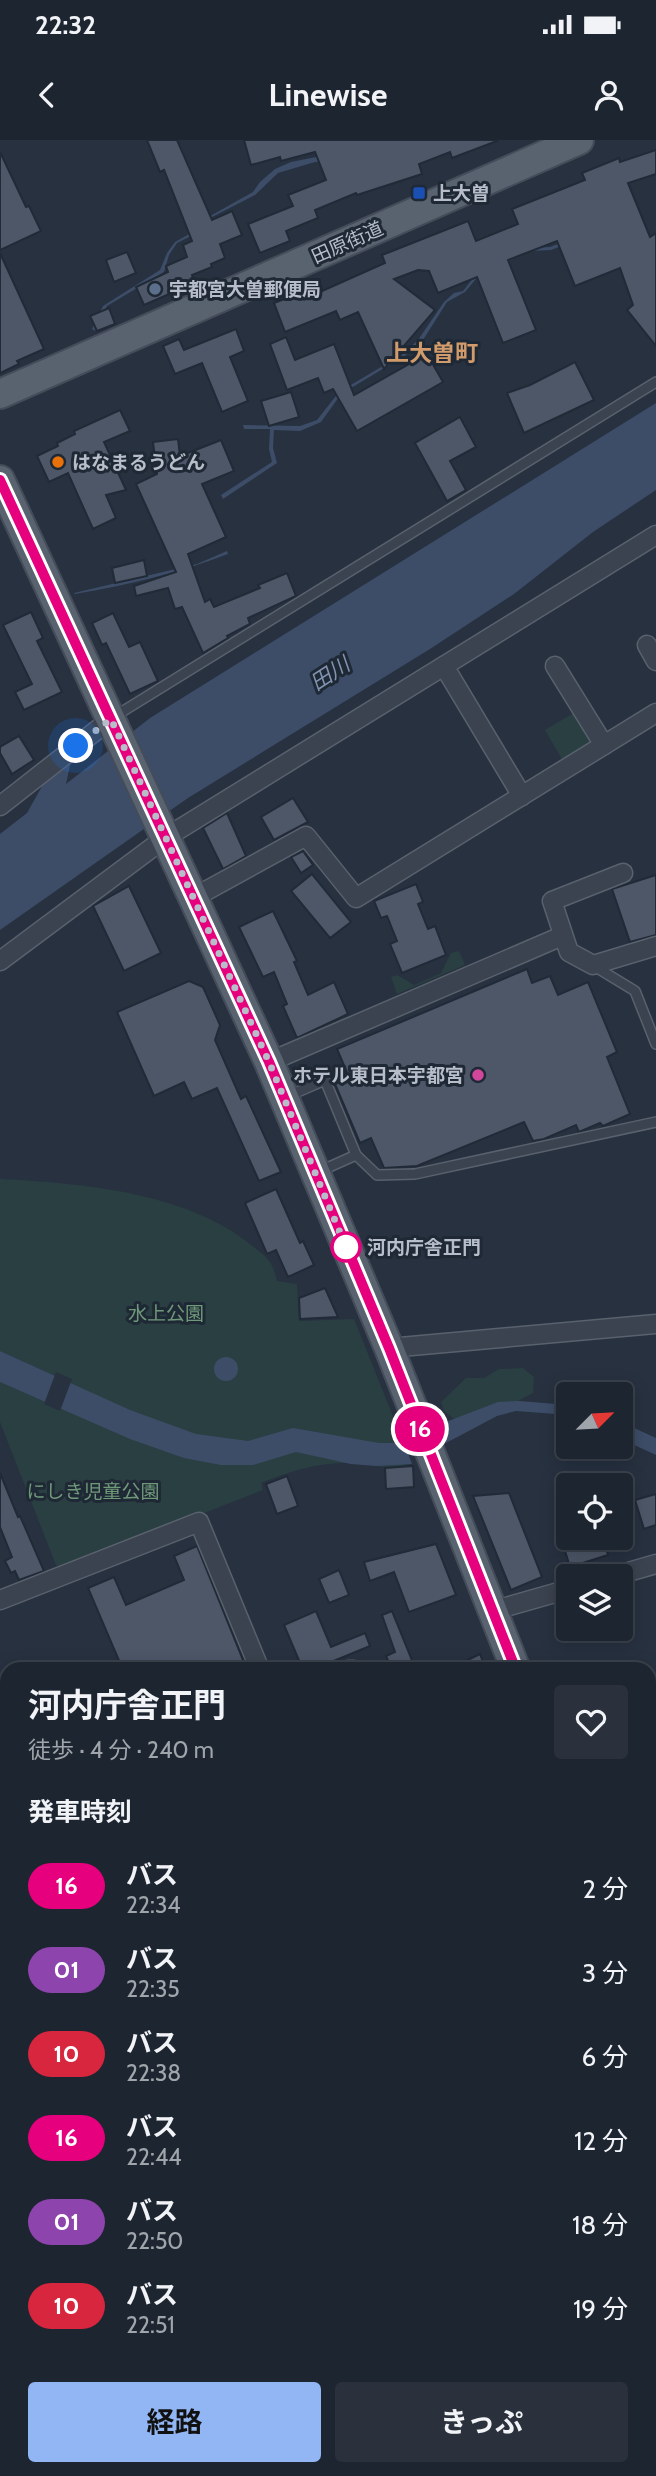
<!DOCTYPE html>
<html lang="ja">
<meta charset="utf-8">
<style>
body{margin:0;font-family:Cabin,"Noto Sans JP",sans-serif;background:#2a313c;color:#f1f3f6;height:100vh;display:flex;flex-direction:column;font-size:26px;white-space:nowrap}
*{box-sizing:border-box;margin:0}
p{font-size:23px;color:#a0a5ab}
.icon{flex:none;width:38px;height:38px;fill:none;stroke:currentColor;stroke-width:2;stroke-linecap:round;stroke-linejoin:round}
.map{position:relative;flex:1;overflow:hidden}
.drawer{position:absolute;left:0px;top:1522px;width:656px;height:814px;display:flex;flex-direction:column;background:#1d2530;border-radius:21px 21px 0 0;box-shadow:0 4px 18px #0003,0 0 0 2px #3b424c}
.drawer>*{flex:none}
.badge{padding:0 14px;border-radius:23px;font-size:24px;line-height:46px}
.needle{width:46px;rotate:66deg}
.controls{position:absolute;left:556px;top:1242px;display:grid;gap:14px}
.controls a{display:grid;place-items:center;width:77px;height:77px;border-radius:7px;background:#1d2530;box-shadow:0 4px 18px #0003,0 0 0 2px #3b424c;font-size:35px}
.you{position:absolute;width:35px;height:35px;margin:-18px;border:5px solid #fff;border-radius:50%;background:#1a73e8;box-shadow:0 0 0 10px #1a73e833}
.map>.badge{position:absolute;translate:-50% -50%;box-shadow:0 0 0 4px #fff}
h2{padding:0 28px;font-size:26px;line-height:63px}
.round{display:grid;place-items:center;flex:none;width:74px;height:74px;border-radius:7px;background:#2a313c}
.head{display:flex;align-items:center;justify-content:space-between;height:119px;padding:0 28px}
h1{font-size:33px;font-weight:700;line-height:52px}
.primary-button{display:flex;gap:14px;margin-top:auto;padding:14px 28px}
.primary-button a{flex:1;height:80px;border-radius:7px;background:#92b5f4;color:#111;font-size:28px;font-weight:700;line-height:80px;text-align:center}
.primary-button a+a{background:#2a313c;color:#f1f3f6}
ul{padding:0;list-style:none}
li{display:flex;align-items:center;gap:21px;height:84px;padding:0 28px}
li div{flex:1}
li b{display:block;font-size:26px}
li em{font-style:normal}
li .badge{min-width:77px;font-weight:700;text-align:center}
.status{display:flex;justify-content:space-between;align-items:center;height:49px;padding:0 35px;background:#1d2530;direction:ltr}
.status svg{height:19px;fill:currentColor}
header{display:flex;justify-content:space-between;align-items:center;height:91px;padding:0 28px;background:#1d2530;font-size:32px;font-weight:700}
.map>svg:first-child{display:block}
</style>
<div class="status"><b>22:32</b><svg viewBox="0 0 49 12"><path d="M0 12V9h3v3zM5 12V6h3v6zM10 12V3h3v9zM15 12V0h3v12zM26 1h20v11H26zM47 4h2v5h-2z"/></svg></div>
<header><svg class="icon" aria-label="back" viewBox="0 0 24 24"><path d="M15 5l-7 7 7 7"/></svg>Linewise<svg class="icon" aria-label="person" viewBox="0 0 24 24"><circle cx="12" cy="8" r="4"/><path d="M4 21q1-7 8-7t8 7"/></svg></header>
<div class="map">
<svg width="656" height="2336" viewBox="0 0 656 2336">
<rect width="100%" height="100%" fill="#273140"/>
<!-- green -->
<g fill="#2a3f42">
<path d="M577 571 593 598 591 603 563 621 545 590Z"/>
<path d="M459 811 465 825 397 854 391 837 397 835 414 845 441 833 451 813Z"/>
<path d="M0 1039C79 1043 186 1052 250 1104 267 1118 272 1119 277 1141L297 1144 299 1181 354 1179 411 1321C396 1334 375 1324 358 1323 324 1321 292 1330 261 1343L263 1350 64 1428 56 1425 0 1282V1242L66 1270 94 1254 0 1211Z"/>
<path d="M523 1228 534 1237 533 1253 516 1262 454 1279 444 1271 441 1262 466 1238H484L499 1229Z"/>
</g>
<!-- water -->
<g fill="#3d4d68">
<path d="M346 15V20L315 22 278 33 255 55 212 77 199 92 177 103 169 115 164 132 107 166 95 191 92 189 103 166 160 130 167 113 175 102 198 89 212 75 253 52 260 42 275 29 291 22 316 17Z"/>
<path d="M608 85 648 90 622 114 606 89 551 110 531 111 480 134 465 152 447 162 423 200 406 215 341 254 321 282 300 291 274 290 273 308 277 323 223 359 221 355 272 322 269 309 270 289H244L243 285 300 286 317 280 339 252 403 214 418 200 444 162 454 153 463 151 478 132 530 108 550 107Z"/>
<path d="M656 263V350L593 392 514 454 430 509 188 658 0 790V694L27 673 45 641 71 621 66 644 150 578Z"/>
<path d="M227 411 228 414C179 433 127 445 75 454L74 453 197 424Z"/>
<path d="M0 1211 130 1270 196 1294 248 1301 293 1288 379 1303H404L412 1324 376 1326 351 1324 296 1312 253 1325H221L184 1318 130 1299 0 1242Z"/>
<circle cx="226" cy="1229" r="12"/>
<path d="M519 1261 569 1265V1275L516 1271 497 1276 446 1303 438 1285 498 1262Z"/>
<path d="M621 1282 656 1298V1315L621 1299Z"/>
</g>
<!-- pier -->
<path fill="#273140" d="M56 1232 72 1239 60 1271 44 1264Z"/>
<!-- building -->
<g fill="#4d5768" stroke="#212a37" stroke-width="2">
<path d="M147 0H177L212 80 232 71 242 95 220 104 225 118 211 124 212 127 192 135 194 140 172 149 174 152 144 165 136 147 168 132 166 126 187 117 183 105 192 101 164 30 160 32Z"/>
<path d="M244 0H496L497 1 452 18 450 12 419 24 422 34 357 55 356 53 315 70 318 78 286 91 290 101 260 113 248 84 293 66 288 55 326 40 315 12 281 21 280 17 251 25Z"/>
<path d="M656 10V34L628 43 650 97 656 93V206L627 170 633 165 620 128 575 146 557 101 508 120 536 190 503 203 477 137 438 153 429 131 418 130 394 139 435 170 384 229 358 172 340 180 336 171 285 192 274 163 302 152 304 159 385 123 382 115 468 81 476 101 518 84 512 69 585 40 582 33 619 18 620 22Z"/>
<path d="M0 12 26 67 29 66 41 91 0 110Z"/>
<path d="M127 112 136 133 114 142 106 120Z"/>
<path d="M0 113 44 209 17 221 19 224 0 233Z"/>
<path d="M109 168 115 184 97 191 90 176Z"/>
<path d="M236 189 244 211 230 217 248 261 222 272 202 223 175 234 163 206 179 199 184 210Z"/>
<path d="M286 197 295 220 334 204 354 255 427 214 443 242 357 291 333 249 324 253 318 238 287 250 270 204Z"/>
<path d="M575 222 594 260 524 293 507 253 530 245Z"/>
<path d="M291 252 299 277 269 286 261 261Z"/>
<path d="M120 270 130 291 104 302 126 350 106 355 116 378 93 389 68 333 49 342 37 316 58 306 57 303 75 294 74 291Z"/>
<path d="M460 277 476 307 450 321 466 350 447 361 415 303Z"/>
<path d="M178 299 180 316 221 300 234 331 202 344 226 397 188 414 205 462 210 459 214 467 260 448 258 445 287 433 296 456 248 478 250 484 227 496 228 498 203 513 182 467 175 469 168 448 136 456 134 446 176 432 136 344 157 334 153 302Z"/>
<path d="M144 420 147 436 115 443 112 428Z"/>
<path d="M31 472 43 498 37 501 62 552 24 570 15 552 32 544 3 485Z"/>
<path d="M113 473 129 507 140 502 158 541 130 554 106 503 102 505 92 483Z"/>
<path d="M19 596 34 620 12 634 0 613V607Z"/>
<path d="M293 658 308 682 274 700 261 677Z"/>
<path d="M227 673 246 716 223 729 203 688Z"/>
<path d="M303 711 313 725 301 733 291 717Z"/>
<path d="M312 734 351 782 330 798 291 751Z"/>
<path d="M656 735V795L630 802 612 749Z"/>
<path d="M416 744 423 762 418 764 428 789 435 786 446 815 402 833 390 804 397 801 387 776 381 778 374 761Z"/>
<path d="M129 746 161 813 124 831 93 766Z"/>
<path d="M273 771 297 821 294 822 308 855 334 842 348 874 297 898 283 866 287 864 274 832 263 837 239 787Z"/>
<path d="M527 829 532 843 550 836 558 855 588 842 617 912 607 917 630 974 603 986 600 983 579 992 576 985 544 999 533 1001 524 982 417 1026 384 1028 371 998 360 1003 335 944 349 937 337 909Z"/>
<path d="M189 841 203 847 220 885 215 900 241 959 246 956 281 1032 259 1041 217 948 192 959 184 942 154 956 117 872Z"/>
<path d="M276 1049 300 1103 303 1101 314 1125 288 1137 276 1110 267 1114 245 1063Z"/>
<path d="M325 1148 338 1177 300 1179 299 1158Z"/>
<path d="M413 1326 414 1347 386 1349 385 1328Z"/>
<path d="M0 1333 18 1377 20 1376 44 1431 19 1440 15 1431 11 1433 5 1421 12 1417 0 1387Z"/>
<path d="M287 1336 298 1366 277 1374 266 1344Z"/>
<path d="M509 1353 542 1437 511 1450 473 1356Z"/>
<path d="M656 1354V1385L644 1389 635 1360Z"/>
<path d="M561 1398H603L608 1415 570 1427Z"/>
<path d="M436 1404 456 1455 409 1472 394 1432 370 1441 364 1422Z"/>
<path d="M197 1406 247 1530H123L88 1448 114 1437 126 1465 184 1440 174 1416Z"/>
<path d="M339 1430 349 1455 329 1463 319 1439Z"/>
<path d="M316 1471 331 1507 365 1493 370 1506 312 1530H303L284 1485Z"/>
<path d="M392 1471 416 1530H392L386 1516 395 1512 382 1475Z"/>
<path d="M480 1514 486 1530H447Z"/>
</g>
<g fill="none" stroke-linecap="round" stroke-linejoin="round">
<defs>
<g id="service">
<path d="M112 578 656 242"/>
<path d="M594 826 635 851 656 904"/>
<path d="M288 956 325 940 356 1015"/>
<path d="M318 1032 356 1015 377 1035 415 1034 656 982"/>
<path d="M649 2288 656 2285"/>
<path d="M545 2336 560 2329"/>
</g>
<g id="minor">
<path d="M647 505 656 521"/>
<path d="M444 526 522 656"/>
<path d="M555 526 604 605"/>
<path d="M0 666 111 579"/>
<path d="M623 733 552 761 569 812 593 825 656 806"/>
<path d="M193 758 306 696 356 758 656 573"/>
<path d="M0 821 165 698 656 395"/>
<path d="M269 922 562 796"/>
<path d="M389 1208 656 1184"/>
<path d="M611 1437 656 1424"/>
<path d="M0 1460 199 1382 260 1530"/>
<path d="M492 1471 569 1449"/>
<path d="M348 1530H354"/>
<path d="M0 1611 7 1629"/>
<path d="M0 1662 7 1659"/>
<path d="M649 1760 656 1758"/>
<path d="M0 1809 7 1806"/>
<path d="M0 2021 7 2044"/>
<path d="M649 2142 656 2139"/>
<path d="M0 2144 7 2142"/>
<path d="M87 2329 90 2336"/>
<path d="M13 2336 29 2329"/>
<path d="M215 2336 230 2329"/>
</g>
<g id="primary">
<path d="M0 254 579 0"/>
<path d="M0 340 269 922 389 1208 516 1530"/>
<path d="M649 1864 656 1882"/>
</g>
</defs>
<!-- service casing -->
<use href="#service" stroke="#59616d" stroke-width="12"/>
<!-- minor casing -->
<use href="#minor" stroke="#59616d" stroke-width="21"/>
<!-- primary casing -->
<use href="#primary" stroke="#444c59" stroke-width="32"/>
<!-- service -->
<use href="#service" stroke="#3b4350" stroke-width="9"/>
<!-- minor -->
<use href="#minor" stroke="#3b4350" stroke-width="18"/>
<!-- primary -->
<use href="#primary" stroke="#59626f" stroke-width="28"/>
</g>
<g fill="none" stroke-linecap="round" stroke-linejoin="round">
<defs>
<path id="line" d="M0 340 269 922 389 1208 516 1530"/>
</defs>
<!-- line casing -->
<use href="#line" stroke="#fff" stroke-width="16"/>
<!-- line -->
<use href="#line" stroke="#e6007e" stroke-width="10"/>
<!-- walk -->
<path stroke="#b7beca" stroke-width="7" stroke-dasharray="0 12.6" d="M76 606 111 579 269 922 346 1107"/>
</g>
<!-- markers -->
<rect fill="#1a4fb4" stroke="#1f2835" stroke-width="2.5" x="412" y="46" width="14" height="14" rx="3.5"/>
<circle fill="#5c6f8a" stroke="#1f2835" stroke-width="2.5" cx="155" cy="149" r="7"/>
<circle fill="#e8710a" stroke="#1f2835" stroke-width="2.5" cx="58" cy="322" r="7"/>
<circle fill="#d1479c" stroke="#1f2835" stroke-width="2.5" cx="478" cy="935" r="7"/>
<circle fill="#fff" stroke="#e6007e" stroke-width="3.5" cx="346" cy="1107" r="14"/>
<g text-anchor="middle" stroke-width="6" stroke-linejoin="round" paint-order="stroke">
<!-- poi labels -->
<g font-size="19" font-weight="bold" fill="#b7beca" stroke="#1f2835" text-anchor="start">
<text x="433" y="60">上大曽</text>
<text x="169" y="156">宇都宮大曽郵便局</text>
<text x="72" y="329">はなまるうどん</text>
<text x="464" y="942" text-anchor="end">ホテル東日本宇都宮</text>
</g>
<!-- street labels -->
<g font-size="19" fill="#b7beca" stroke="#1f2835">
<text transform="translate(347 102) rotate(-24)" y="7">田原街道</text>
</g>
<!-- stop labels -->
<g font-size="19" font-weight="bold" fill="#b7beca" stroke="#1f2835" text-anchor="start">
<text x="367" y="1114">河内庁舎正門</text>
</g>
<!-- park labels -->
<g font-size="19" fill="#6f9a7a" stroke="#1f2835">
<text x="166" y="1180">水上公園</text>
<text x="93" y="1358">にしき児童公園</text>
</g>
<!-- water labels -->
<g font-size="21" font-style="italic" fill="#8093b0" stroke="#1f2835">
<text transform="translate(330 534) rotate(-33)" y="7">田川</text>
</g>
<!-- quarter labels -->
<g font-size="23" font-weight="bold" fill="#d19b6b" stroke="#1f2835">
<text x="432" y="221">上大曽町</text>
</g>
</g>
</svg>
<div class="controls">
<a><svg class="needle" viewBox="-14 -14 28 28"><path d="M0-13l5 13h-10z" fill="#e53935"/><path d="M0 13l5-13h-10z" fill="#a0a5ab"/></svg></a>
<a><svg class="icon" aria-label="locate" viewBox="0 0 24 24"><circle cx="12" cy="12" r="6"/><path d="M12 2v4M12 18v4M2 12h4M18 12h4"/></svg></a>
<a><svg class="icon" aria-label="layers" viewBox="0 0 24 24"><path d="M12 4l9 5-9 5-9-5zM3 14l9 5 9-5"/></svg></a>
</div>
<div class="you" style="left:76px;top:606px"></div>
<b class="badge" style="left:420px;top:1289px;background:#e6007e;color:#fff">16</b>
<section class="drawer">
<div class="head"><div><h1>河内庁舎正門</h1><p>徒歩 · 4 分 · 240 m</p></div><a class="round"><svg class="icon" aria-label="heart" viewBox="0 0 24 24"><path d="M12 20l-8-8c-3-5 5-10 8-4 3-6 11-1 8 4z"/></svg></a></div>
<h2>発車時刻</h2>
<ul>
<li><span class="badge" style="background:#e6007e;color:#fff">16</span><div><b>バス</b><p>22:34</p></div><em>2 分</em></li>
<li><span class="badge" style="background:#8e44ad;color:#fff">01</span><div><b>バス</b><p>22:35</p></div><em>3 分</em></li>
<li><span class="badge" style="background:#d7263d;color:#fff">10</span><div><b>バス</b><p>22:38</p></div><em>6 分</em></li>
<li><span class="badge" style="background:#e6007e;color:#fff">16</span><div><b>バス</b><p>22:44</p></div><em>12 分</em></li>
<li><span class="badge" style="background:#8e44ad;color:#fff">01</span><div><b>バス</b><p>22:50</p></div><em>18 分</em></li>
<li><span class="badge" style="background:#d7263d;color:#fff">10</span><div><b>バス</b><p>22:51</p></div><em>19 分</em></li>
</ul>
<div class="primary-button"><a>経路</a><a>きっぷ</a></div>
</section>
</div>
